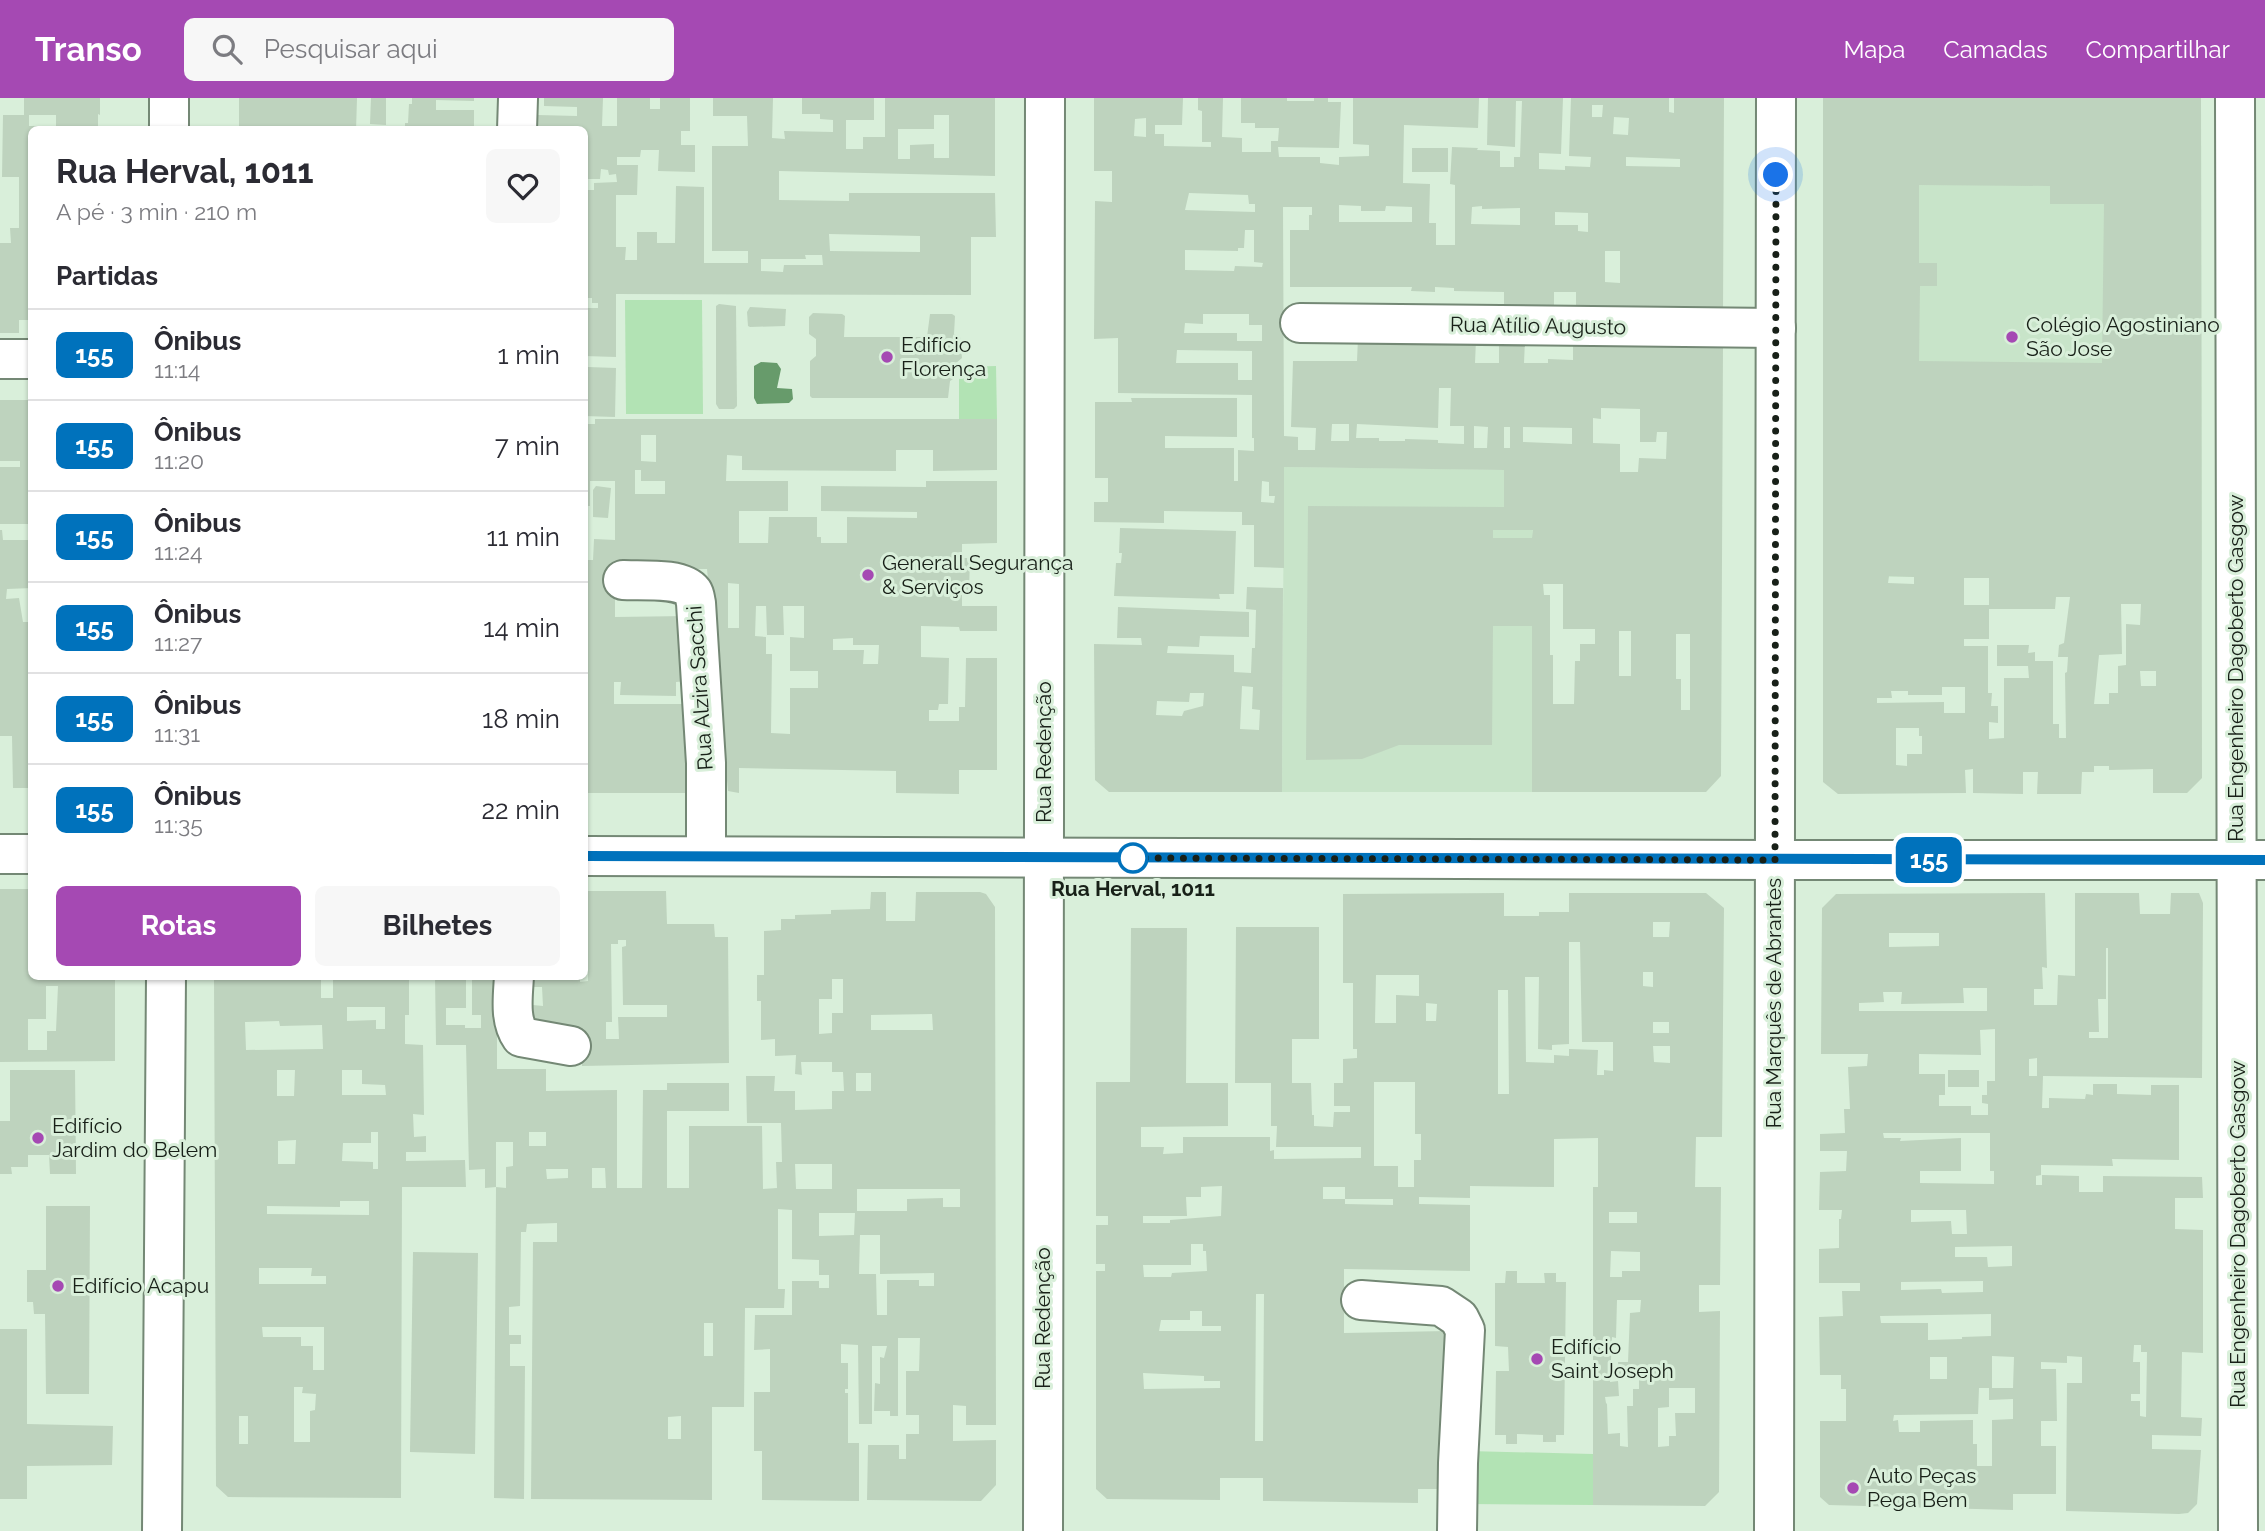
<!DOCTYPE html>
<html lang="pt">
<meta charset="utf-8">
<style>
body{margin:0;font-family:Raleway,sans-serif;background:#f7f7f7;color:#2b2b33;height:100vh;display:flex;flex-direction:column;font-size:26px;white-space:nowrap}
*{box-sizing:border-box;margin:0}
p{font-size:23px;color:#7c7c81}
.icon{flex:none;width:38px;height:38px;fill:none;stroke:currentColor;stroke-width:2;stroke-linecap:round;stroke-linejoin:round}
.map{position:relative;flex:1;overflow:hidden}
.details{position:absolute;left:28px;top:28px;width:560px;height:854px;display:flex;flex-direction:column;background:#fff;border-radius:10px;box-shadow:0 2px 5px #0004}
.details>*{flex:none}
.badge{padding:0 14px;border-radius:10px;font-size:24px;line-height:46px}
.you{position:absolute;width:35px;height:35px;margin:-18px;border:5px solid #fff;border-radius:50%;background:#1a73e8;box-shadow:0 0 0 10px #1a73e833}
.map>.badge{position:absolute;translate:-50% -50%;box-shadow:0 0 0 4px #fff}
h2{padding:0 28px;font-size:26px;line-height:63px}
.round{display:grid;place-items:center;flex:none;width:74px;height:74px;border-radius:10px;background:#f7f7f7}
.overview{display:flex;align-items:center;justify-content:space-between;height:119px;padding:0 28px}
h1{font-size:33px;font-weight:700;line-height:52px}
.action{display:flex;gap:14px;margin-top:auto;padding:14px 28px}
.action a{flex:1;height:80px;border-radius:10px;background:#a549b3;color:#fff;font-size:28px;font-weight:700;line-height:80px;text-align:center}
.action a+a{background:#f7f7f7;color:#2b2b33}
ul{padding:0;list-style:none}
li{display:flex;align-items:center;gap:21px;height:91px;padding:0 28px;border-top:2px solid #e1e1e2}
li div{flex:1}
li b{display:block;font-size:26px}
li em{font-style:normal}
li .badge{min-width:77px;font-weight:700;text-align:center}
header{display:flex;align-items:center;gap:42px;box-sizing:border-box;height:98px;padding:0 35px;background:#a549b3;color:#fff}
header strong{font-size:33px}
nav{display:flex;gap:38px;margin-inline-start:auto;font-size:24px}
.search{width:490px;height:63px;background:#f7f7f7;display:flex;align-items:center;gap:18px;box-sizing:border-box;padding:0 24px;border-radius:10px;color:#7c7c81;font-size:26px}
.map>svg:first-child{display:block}
</style>
<header>
<strong>Transo</strong>
<div class="search"><svg class="icon" aria-label="search" viewBox="0 0 24 24"><circle cx="10" cy="10" r="6"/><path d="M15 15l6 6"/></svg>Pesquisar aqui</div>
<nav><a>Mapa</a><a>Camadas</a><a>Compartilhar</a></nav>
</header>
<div class="map">
<svg width="2265" height="1433" viewBox="0 0 2265 1433">
<rect width="100%" height="100%" fill="#d9efda"/>
<!-- built -->
<g fill="#c8e4c9">
<path d="M1823 0H2201L2202 482 1823 478Z"/>
<path d="M1284 369 1533 372 1532 694H1282Z"/>
</g>
<!-- green -->
<g fill="#b2e3b4">
<path d="M625 202H702L703 316H626Z"/>
<path d="M996 268 997 321H959V269Z"/>
<path d="M1468 1353 1593 1356V1407L1468 1406Z"/>
</g>
<!-- water -->
<path fill="#679b6b" d="M761 264 777 265 781 271 777 290 792 291 793 301 789 305 757 306 754 300V268Z"/>
<!-- building -->
<g fill="#bed3be" fill-rule="evenodd">
<path d="M24 0H100V17L98 16V32H32V222H19V235H0V145H11L10 130H19V79H2L3 17H24ZM29 17H56V28H29Z"/>
<path d="M239 0H357L356 32H239Z"/>
<path d="M371 0H386V27L370 26Z"/>
<path d="M412 0H474V3L436 2V12H474V32H405V25H408L409 6H412Z"/>
<path d="M544 0H603L602 28H617V0H650V11H660V0H690V33H681V47H695V74L658 73 659 52H641L640 59H617V67H638L637 97H616V149H626L625 162H637V134H657V145H675L676 88 704 89V165H748V153H712V48H748L747 18H713V0H773L772 40 785 41 784 33 833 34V22L820 21V16H802V0H874V22H846V51H863V39H885V0H995V78L779 73V102L849 103V95H995L996 139H971V197L616 196V259L584 258V210H598V205H592V200H584V92H594V85L617 84 616 76 609 77 608 72 601 71 600 81H584V32H538V17L577 18V9L544 8ZM934 17H949V60H934V46L910 47V61H898V31H934ZM829 136 920 138V154L830 153ZM805 157H822L823 167H784L783 174 761 173V161H806Z"/>
<path d="M1094 0H1183L1182 27H1155V36H1164V48L1211 49V44H1202V13L1198 12V0H1223L1222 39 1242 40V54H1271V43H1278L1279 30H1255V25H1241V0H1287V3H1314V0H1328V4H1341L1339 50 1278 49 1279 59H1320V65L1339 67V59L1369 58V47L1353 46V0H1479L1478 30 1404 27 1403 85 1430 86 1429 125H1436V147H1455V87L1450 86 1452 49 1478 50 1477 52 1500 53V69H1514V59H1520L1522 3H1516L1515 49 1487 47 1488 0H1563L1561 56 1539 55V71L1565 72V68L1590 69 1591 59 1569 58 1571 0H1669V14L1674 15V0H1724L1723 216 1576 215V194H1554V214H1504V194L1454 193V190L1435 189V194L1411 193 1412 189H1290V132H1309V117H1312V109H1283L1284 338 1298 339V352H1315L1316 330 1291 329 1293 263H1357L1358 240 1476 242 1475 265H1499V242H1525L1524 265H1548V261L1573 262V243L1723 246 1721 678 1706 694H1532V528H1493L1492 647H1399L1362 661 1306 662 1308 408 1504 409V372L1284 369V470L1254 469V427H1242V414L1164 413V425L1094 424V404H1108V380H1095V304H1132L1131 300H1237V339L1165 338V350H1234V383H1238V352L1254 353V340H1252V297L1118 295V240L1094 241 1095 103 1112 104V73H1094ZM1592 7H1603L1602 19H1592ZM1614 19 1629 20 1628 37 1613 36ZM1146 20V39L1134 38 1135 21ZM1626 59 1680 61V69L1626 68ZM1189 95 1248 97 1249 106H1255V114L1185 112ZM1339 107 1361 108V113H1385L1386 108 1412 109V124H1339ZM1482 108V111L1520 110V127L1471 126 1472 109ZM1555 114 1588 115V134L1578 133V127H1555ZM1245 132H1254V164L1263 165 1262 169 1235 168 1234 173 1185 172V152L1238 153V150H1244ZM1605 153H1620V185L1605 184ZM1203 216H1249V227H1262V243H1237V235H1184L1185 225 1203 226ZM1177 252 1252 253V282H1238V265H1176ZM1439 290H1451L1450 328H1464V346L1438 345V342L1405 341V343H1379V340H1356L1357 326 1438 330ZM1601 310 1640 311V344H1656L1657 334H1667L1666 361 1639 360 1638 374H1620V346L1593 345V320L1601 321ZM1332 326H1349V343H1331ZM1474 328 1488 329 1487 350H1474ZM1504 329H1510V350H1504ZM1523 329 1572 330V346L1523 344ZM1262 383 1269 384V398H1275L1274 405 1261 404ZM1493 432H1533L1532 440H1493ZM1543 486H1563V531H1595V546H1580V563H1575L1574 606H1553V557H1550V497H1544ZM1619 533H1631V578H1619ZM1676 536H1690V612H1681V581H1676Z"/>
<path d="M1823 0H2201L2202 680 2187 695H2153V671L2109 672V668H2094V674H2082L2081 696H2037L2038 674H2023V696L1973 695V671L1965 672 1966 695 1838 696 1823 684ZM1919 87 2050 88V106H2104L2102 265 1919 263 1920 188H1937V165H1919ZM1889 478 1914 479V486L1888 485ZM1964 480H1989V507H1964ZM2056 499H2070L2064 545 2059 547 2058 559H2068L2067 574 2065 575 2066 640H2059V626H2053V563H2035V554L2028 555 2029 547H1997V568H2028L2029 580H2004V640L1989 641V624L1998 625V608H1991L1992 595H1988V548H1964V541H1989V511H2055ZM2121 506H2141L2140 527 2126 526V567L2118 568V595H2109V606H2094L2099 557 2122 556ZM2140 573H2156V588H2141ZM1942 589H1965V615H1944V604L1877 605V600H1892L1891 593H1908V597H1942ZM1896 630H1919V638H1922V656H1907V668L1896 667Z"/>
<rect x="1412" y="50" width="36" height="24"/>
<path d="M719 206 736 208 737 308 734 311H719L716 306V208Z"/>
<path d="M750 209 786 211 785 228 750 229 748 228 747 214Z"/>
<path d="M813 215 842 216 845 218 844 239H927L930 216H952L955 218 954 236 960 239 962 260 956 265V279L950 283 948 300H812L810 298V263L816 258V241L809 236V219Z"/>
<path d="M584 262H588V269L616 270 615 319 584 318Z"/>
<path d="M0 302H32V426H0V369H20V363H0Z"/>
<path d="M595 321H997V372L933 373V352H896V373L742 372V358L727 357 726 383H788V413H739V445H768L769 419H817V439H821V445H847V419L917 420V414L821 413V388L926 389V383H997V445L962 446V460H970L969 493H962V508H997V533H960L959 529 921 528V559L949 560 948 606H939L938 612H929V623H959V609H965L966 560H997V672H959V696L896 695V673L739 670V695L728 693 707 471 615 472V519L687 518V583L676 584V598L620 597 621 584H614V606H687L688 695H584V462H593L594 441 615 442V383H590V408H584V326H595ZM641 337H656V364L641 363ZM635 372H641V383H665V396H635ZM728 485 739 486V530H728ZM756 508H766L767 537H784L783 508H804V540L790 539V573H818V590H790V636L771 635 772 556H766V539L755 538ZM853 540V547H879L878 566H863L864 552H833V541Z"/>
<path d="M596 388 611 390 608 420 593 419V392Z"/>
<path d="M1120 430 1236 433 1234 496H1219L1220 501 1114 498 1116 465H1121L1122 455H1119Z"/>
<path d="M0 432H2L3 442H32V490L7 491 6 501 19 500 23 524H32V690H13L12 638H0Z"/>
<path d="M1247 489 1283 490 1282 694H1109L1095 682 1094 546 1142 547 1141 540H1117L1118 509 1249 514V539L1200 538 1199 549 1168 548 1167 555 1234 557V574L1251 575 1252 550H1255L1256 512 1246 511ZM1242 588 1253 589 1252 611 1260 612 1259 632 1240 631ZM1190 595H1204L1203 608 1184 613 1182 618 1156 617 1157 603 1189 604Z"/>
<path d="M0 791H32V878H115V963L0 964ZM46 888H58L56 933H47V952H28V921H46Z"/>
<path d="M584 793H666L667 826H714L715 839H728L729 965 582 968 581 938H533V907L543 908 542 889H534V878H580V884L588 883V855H584ZM618 842H626V848L622 849 623 907H667V919H618L619 941H606V924H612L611 846H618Z"/>
<path d="M871 794H886V823H915L916 794H980L986 796 995 809 996 1327H966V1308L953 1307V1343L996 1342V1387L981 1403 867 1402 868 1347H899V1361H906V1336H919V1317H906V1273H919L920 1240H898V1318H890V1313H874L875 1285 880 1286V1259L884 1260 887 1248H872V1326H859L858 1247 841 1246V1265H848V1291H845V1295H848V1345H859V1403L762 1402V1353H754V1294H770V1251L754 1252 755 1217H792V1183H819V1190H829V1177H819V1162L792 1161V1112L778 1111V1191H785L784 1210H745L744 1309H712V1402L531 1401 533 1144H557V1125L527 1126 526 1134H521L520 1208 509 1209V1237H521V1246H510V1268H525L524 1401 494 1400 496 1089 506 1090V1069L513 1068V1044H496V1089L485 1090V1071L469 1072 466 947H436L435 878H466V910H446V927H465V930H481V917H472V878H497V971H546V993L617 992V1090H642L643 992H667V985H729V1013H667V1090H689V1028H762L763 1091 777 1090 776 1064H782L781 1025H747L746 978H775L774 993H795V1012L832 1011V993H844L843 974H832V964H801L802 977 795 976 796 957 775 958V941L761 942V903H757V877H764V833L781 832V821H795V817L831 816V812L870 811ZM832 881H843V915H832V935L819 936V901H832ZM932 916 933 932H871V917ZM856 975H871V993H856ZM529 1034H546V1048H529ZM795 1066H832V1091H796ZM592 1070H605L606 1090H592ZM546 1071H568V1080L547 1081ZM857 1091H960V1109H943V1100L907 1101V1113H857ZM819 1115H855L854 1137 819 1138ZM860 1137H880V1176L934 1175V1188H919V1182H887V1217H877L876 1176H859ZM704 1225H713V1258H704ZM681 1318V1341H668V1319Z"/>
<path d="M1504 795V818H1539V814H1569V795H1706L1724 810 1722 1039H1696L1695 1089H1721L1720 1187H1699V1214L1720 1213 1719 1394 1705 1408 1593 1407V1089H1598V1040L1554 1041V1089L1470 1088V1100L1419 1099V1106L1470 1107V1173L1344 1171V1235L1447 1233 1446 1391H1418V1405L1263 1403V1380H1220V1402L1107 1401 1096 1391V1173H1105V1166H1096V1127H1108V1118H1096V984H1130L1131 830H1187L1186 985H1228V1028L1141 1029V1049H1164L1163 1056 1183 1055V1039H1270V1053L1274 1052V1061L1361 1060V1049H1276L1277 1028H1271V985H1235L1236 829H1319V941H1292V985H1311L1312 1017H1314V1028L1333 1029 1334 1014H1350V1008H1334V985H1343V961L1357 960V951H1353V885H1343V796ZM1653 824H1670L1669 839H1653ZM1569 844H1580L1582 944H1613V973L1604 972V977H1597L1598 952 1569 951V958L1554 957V965L1526 964 1525 879H1539L1538 951 1552 952V947L1569 946ZM1643 874H1653V889L1643 888ZM1376 877H1419V898L1396 897V925H1375ZM1498 892H1508L1509 996H1498ZM1426 905 1437 906 1436 923H1426ZM1653 924H1669V935H1653ZM1653 948H1670V965L1654 964ZM1374 984H1415V1036H1421V1062H1414V1089H1398V1068H1374ZM1222 1088 1221 1118 1170 1122V1125H1143V1118H1187L1186 1099H1201V1089ZM1323 1089H1345V1101H1393V1107L1345 1106V1101H1323ZM1609 1114H1637V1125H1609ZM1191 1146H1203V1153H1206L1207 1173 1172 1175 1171 1179H1144L1143 1167H1191ZM1611 1153 1640 1154V1173H1622V1179H1610ZM1256 1196H1264L1263 1343H1255ZM1617 1202H1641L1640 1214 1630 1215 1628 1264H1618L1619 1276 1639 1277V1291H1633V1308H1627L1628 1349 1620 1348V1335L1608 1336 1607 1306 1606 1305 1605 1299 1619 1298 1618 1283 1610 1284 1612 1239 1616 1240ZM1190 1213H1202V1228H1221V1233H1159L1161 1222H1190ZM1143 1275 1204 1278V1283H1220V1290L1144 1291ZM1669 1290H1695V1315H1675L1676 1338H1669V1348L1658 1349V1310L1669 1309Z"/>
<path d="M2045 795 2047 870 2042 869 2043 891H2034V907H2057L2058 877 2075 878V795H2139L2140 816H2170L2171 795H2199L2203 805 2202 980 2043 978 2042 1010H2049V1000L2085 1001 2086 996 2093 997V986H2117V996L2151 997V987H2179V1062L2112 1061 2113 1068 2041 1067V1077L2036 1078V1087H2042V1077L2079 1078V1094H2103V1078L2202 1079 2203 1100H2175V1131L2203 1132V1255L2182 1254 2181 1319 2202 1320 2201 1338 2152 1337V1351L2201 1352 2197 1406 2188 1415 2179 1416 2066 1413 2067 1285H2082V1259L2067 1258V1265L2041 1264V1271H2056L2057 1323H2041V1348H2056V1396H2013V1412L1829 1407 1820 1399V1323H1846V1291H1841V1277H1820L1819 1219 1843 1218 1842 1193H1860V1185H1819V1151L1839 1150V1121H1841L1842 1112H1819L1820 1074 1846 1073 1847 1053H1820V1036L1845 1035 1844 1011H1850L1848 969 1867 968 1868 956H1821L1822 810 1836 796ZM1889 835H1939V848L1889 849ZM2106 850H2108V940H2089V934H2099L2098 901H2106ZM1963 890H1987V913H1859V905L1884 904 1883 894H1902L1901 906 1964 905ZM1995 931V983H1987V997H1982V1005L1988 1006V1017H1971V1008H1939V997H1945V976H1919V956L1981 957 1980 932ZM2037 960V978H2029V961ZM1883 1035H1990V1073H1994V1086L1920 1085V1073H1961V1040L1900 1043 1901 1040H1884ZM1911 1112H1966L1967 1136H1952L1951 1123 1911 1124ZM2012 1148V1168L1988 1169 1987 1159H1955V1149ZM1983 1183V1194L1942 1195 1941 1191 1901 1192V1184ZM1991 1216V1238L1962 1239V1241L1928 1242V1225H1881L1880 1218ZM2134 1247H2141V1254H2147L2146 1319 2140 1318V1303H2131V1296H2140V1264H2133ZM1992 1258 2014 1259 2013 1290H1992ZM1930 1259H1947V1281H1930ZM1979 1290H1989V1302L2013 1301V1321L1992 1322V1368H1977V1346H1973V1322L1920 1323V1334H1899L1898 1322 1893 1323 1894 1317 1978 1316Z"/>
<path d="M214 878H321V900H333V878H409V917H405V946L423 947 424 1017 413 1016 414 1039 426 1038V1054H406V1063L465 1062 466 1089H402L401 1400 228 1399 216 1388ZM347 909H385V931H376V922L347 923ZM279 923 280 928 322 927 323 951 246 952 245 924ZM277 972H295L294 998H277ZM342 972H362V986L385 987 386 997H342ZM371 1034H378V1071H373V1064L342 1063 343 1045H371ZM296 1042 295 1066H278V1043ZM340 1103H369V1117L267 1116V1108L340 1109ZM259 1170H312L311 1178H326V1186H259ZM262 1229H324V1272H313V1248H301V1239H263ZM294 1289H303L302 1295 316 1296 315 1312 310 1313V1344H294ZM239 1318H248V1346H239Z"/>
<path d="M10 972H75L76 1076H50L49 1057H28V1069H11L12 1076H0V1023H10Z"/>
<rect x="1948" y="972" width="31" height="17"/>
<path d="M46 1108H90L89 1296H46L45 1216H34L33 1204H27V1172H46Z"/>
<path d="M413 1154 478 1155 475 1356 410 1354Z"/>
<path d="M1506 1173H1517V1185H1545L1544 1175H1556V1184H1566L1564 1337H1556V1344H1543V1337L1517 1336V1346H1506V1337H1495L1496 1273H1509L1508 1249 1495 1248V1185H1505Z"/>
<path d="M0 1231H27V1326L113 1328 112 1367 27 1368V1401H0Z"/>
</g>
<g fill="none" stroke-linecap="round" stroke-linejoin="round">
<defs>
<g id="minor">
<path d="M2235 0 2238 1433"/>
<path d="M169 32V0"/>
<path d="M517 32 518 0"/>
<path d="M1300 225 1776 230"/>
<path d="M0 261H32"/>
<path d="M623 482C640 483 682 479 693 494 695 497 695 501 696 505L706 665V758"/>
<path d="M0 756H32"/>
<path d="M584 758 1775 762H2265"/>
<path d="M514 878C513 898 509 922 521 939L571 948"/>
<path d="M1361 1202 1441 1208 1459 1220 1465 1232 1458 1365 1457 1433"/>
<path d="M162 1433 166 878"/>
<path d="M1043 1433 1045 0"/>
<path d="M1774 1433 1776 0"/>
</g>
</defs>
<!-- minor casing -->
<use href="#minor" stroke="#748875" stroke-width="42"/>
<!-- minor -->
<use href="#minor" stroke="#fff" stroke-width="38"/>
</g>
<g fill="none" stroke-linecap="round" stroke-linejoin="round">
<defs>
<path id="line" d="M584 758 2265 762"/>
</defs>
<!-- line casing -->
<use href="#line" stroke="#fff" stroke-width="16"/>
<!-- line -->
<use href="#line" stroke="#0072bc" stroke-width="10"/>
<!-- walk -->
<path stroke="#182018" stroke-width="7" stroke-dasharray="0 12.6" d="M1133 760 1775 762 1776 77"/>
</g>
<!-- markers -->
<g fill="#a549b3" stroke="#d9efda" stroke-width="2.5">
<circle cx="2012" cy="239" r="7"/>
<circle cx="887" cy="259" r="7"/>
<circle cx="868" cy="477" r="7"/>
<circle cx="38" cy="1040" r="7"/>
<circle cx="58" cy="1188" r="7"/>
<circle cx="1537" cy="1261" r="7"/>
<circle cx="1853" cy="1390" r="7"/>
</g>
<circle fill="#fff" stroke="#0072bc" stroke-width="3.5" cx="1133" cy="760" r="14"/>
<g text-anchor="middle" stroke-width="6" stroke-linejoin="round" paint-order="stroke">
<!-- poi labels -->
<g font-size="21" fill="#182018" stroke="#d9efda" text-anchor="start">
<text x="2026" y="234">Colégio Agostiniano<tspan x="2026" dy="24">São Jose</tspan></text>
<text x="901" y="254">Edifício<tspan x="901" dy="24">Florença</tspan></text>
<text x="882" y="472">Generall Segurança<tspan x="882" dy="24">&amp; Serviços</tspan></text>
<text x="52" y="1035">Edifício<tspan x="52" dy="24">Jardim do Belem</tspan></text>
<text x="72" y="1195">Edifício Acapu</text>
<text x="1551" y="1256">Edifício<tspan x="1551" dy="24">Saint Joseph</tspan></text>
<text x="1867" y="1385">Auto Peças<tspan x="1867" dy="24">Pega Bem</tspan></text>
</g>
<!-- street labels -->
<g font-size="21" fill="#182018" stroke="#d9efda">
<text transform="translate(1538 228) rotate(1)" y="7">Rua Atílio Augusto</text>
<text transform="translate(2236 570) rotate(-90)" y="7">Rua Engenheiro Dagoberto Gasgow</text>
<text transform="translate(700 590) rotate(-94)" y="7">Rua Alzira Sacchi</text>
<text transform="translate(1044 654) rotate(-90)" y="7">Rua Redenção</text>
<text transform="translate(1774 905) rotate(-90)" y="7">Rua Marquês de Abrantes</text>
<text transform="translate(2238 1136) rotate(-90)" y="7">Rua Engenheiro Dagoberto Gasgow</text>
<text transform="translate(1043 1220) rotate(-90)" y="7">Rua Redenção</text>
</g>
<!-- stop labels -->
<g font-size="21" font-weight="bold" fill="#182018" stroke="#d9efda">
<text x="1133" y="798">Rua Herval, 1011</text>
</g>
</g>
</svg>
<div class="you" style="left:1776px;top:77px"></div>
<b class="badge" style="left:1929px;top:762px;background:#0072bc;color:#fff">155</b>
<section class="details">
<div class="overview"><div><h1>Rua Herval, 1011</h1><p>A pé · 3 min · 210 m</p></div><a class="round"><svg class="icon" aria-label="heart" viewBox="0 0 24 24"><path d="M12 20l-8-8c-3-5 5-10 8-4 3-6 11-1 8 4z"/></svg></a></div>
<h2>Partidas</h2>
<ul>
<li><span class="badge" style="background:#0072bc;color:#fff">155</span><div><b>Ônibus</b><p>11:14</p></div><em>1 min</em></li>
<li><span class="badge" style="background:#0072bc;color:#fff">155</span><div><b>Ônibus</b><p>11:20</p></div><em>7 min</em></li>
<li><span class="badge" style="background:#0072bc;color:#fff">155</span><div><b>Ônibus</b><p>11:24</p></div><em>11 min</em></li>
<li><span class="badge" style="background:#0072bc;color:#fff">155</span><div><b>Ônibus</b><p>11:27</p></div><em>14 min</em></li>
<li><span class="badge" style="background:#0072bc;color:#fff">155</span><div><b>Ônibus</b><p>11:31</p></div><em>18 min</em></li>
<li><span class="badge" style="background:#0072bc;color:#fff">155</span><div><b>Ônibus</b><p>11:35</p></div><em>22 min</em></li>
</ul>
<div class="action"><a>Rotas</a><a>Bilhetes</a></div>
</section>
</div>
